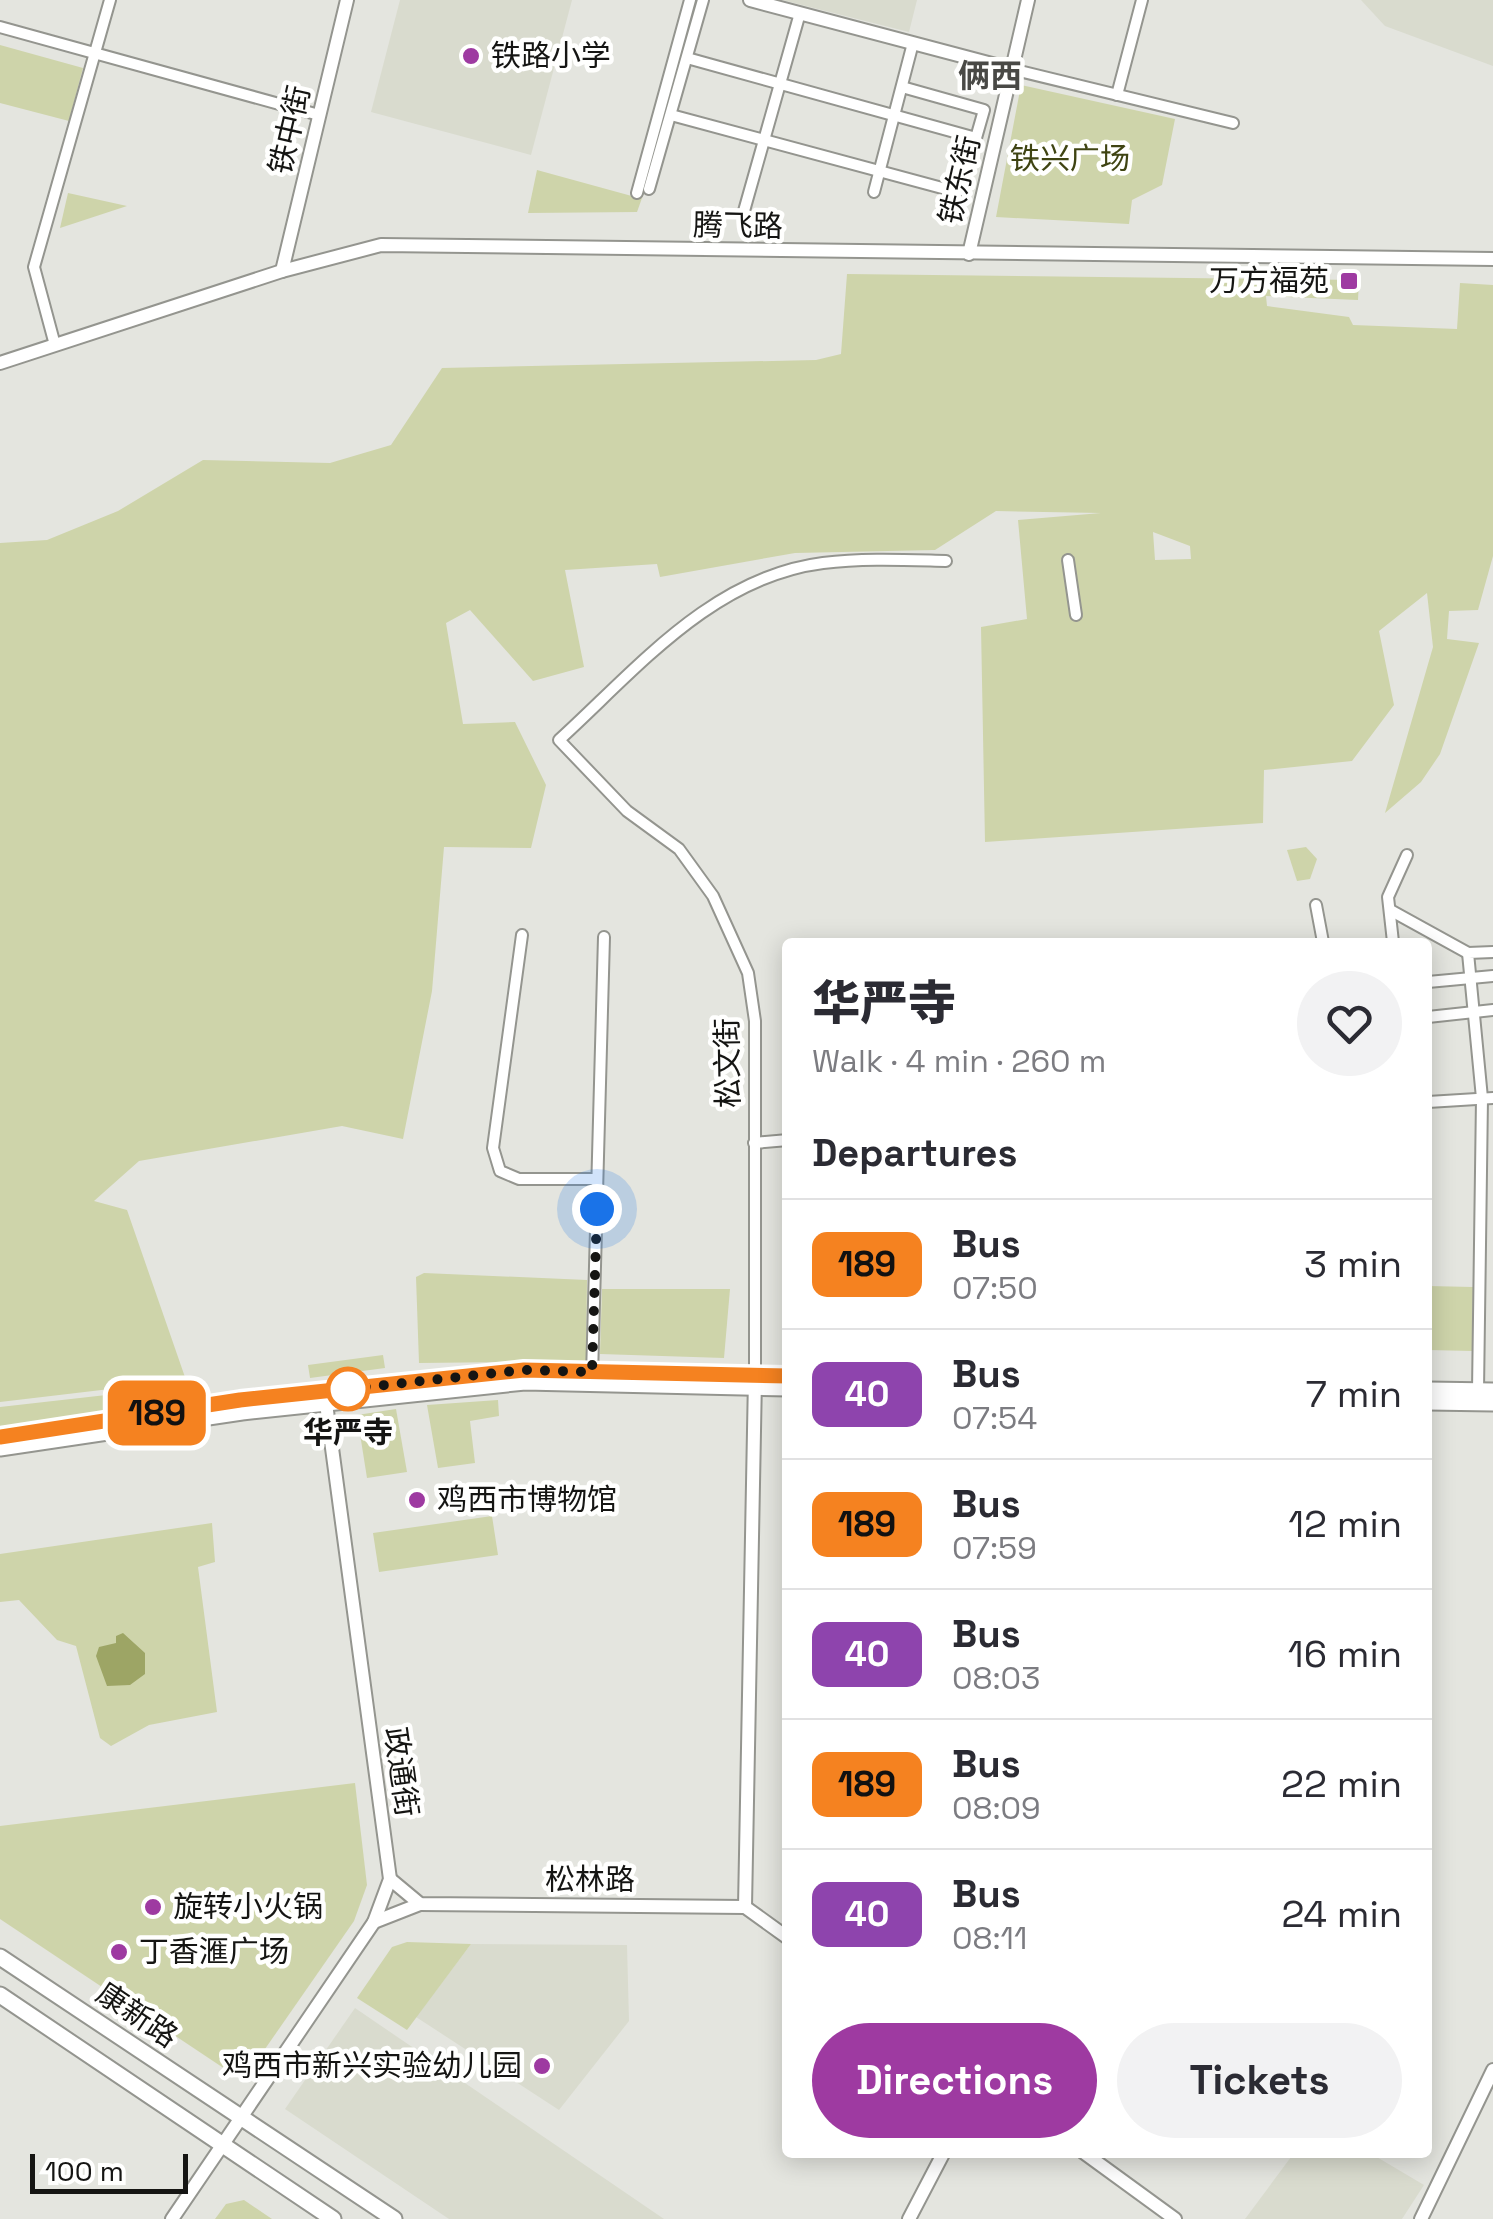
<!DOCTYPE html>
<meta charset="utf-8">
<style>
body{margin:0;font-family:"Space Grotesk","Noto Sans SC",sans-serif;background:#f2f2f3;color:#2b2b33;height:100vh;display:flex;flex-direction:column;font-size:38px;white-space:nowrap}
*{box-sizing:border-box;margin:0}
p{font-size:32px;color:#7c7c81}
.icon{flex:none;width:55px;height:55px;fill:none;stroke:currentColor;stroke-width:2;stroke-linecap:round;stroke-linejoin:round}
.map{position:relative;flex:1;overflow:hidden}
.sheet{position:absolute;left:782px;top:938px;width:650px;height:1220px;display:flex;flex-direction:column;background:#fff;border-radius:10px;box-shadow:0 5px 25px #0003}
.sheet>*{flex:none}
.badge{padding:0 20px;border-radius:15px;font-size:35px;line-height:65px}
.scale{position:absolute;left:30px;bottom:25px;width:158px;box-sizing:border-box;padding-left:10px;border:5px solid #151513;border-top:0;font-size:28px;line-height:35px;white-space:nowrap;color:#151513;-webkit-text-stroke:8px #fffffe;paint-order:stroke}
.you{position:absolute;width:50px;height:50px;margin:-25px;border:8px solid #fff;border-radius:50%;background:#1a73e8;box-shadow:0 0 0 15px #1a73e833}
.map>.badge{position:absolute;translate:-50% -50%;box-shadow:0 0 0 5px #fff}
h2{padding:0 30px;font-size:38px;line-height:90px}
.round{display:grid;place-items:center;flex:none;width:105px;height:105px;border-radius:52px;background:#f2f2f3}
.headline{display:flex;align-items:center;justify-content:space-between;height:170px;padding:0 30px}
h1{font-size:48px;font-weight:800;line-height:75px}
.cta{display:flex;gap:20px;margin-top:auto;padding:20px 30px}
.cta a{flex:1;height:115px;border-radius:60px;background:#9e3aa1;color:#fff;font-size:40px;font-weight:800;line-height:115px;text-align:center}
.cta a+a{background:#f2f2f3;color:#2b2b33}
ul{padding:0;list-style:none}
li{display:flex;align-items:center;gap:30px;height:130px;padding:0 30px;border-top:2px solid #e1e1e2}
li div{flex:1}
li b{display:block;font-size:38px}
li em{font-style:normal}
li .badge{min-width:110px;font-weight:700;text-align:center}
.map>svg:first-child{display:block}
</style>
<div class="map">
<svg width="1493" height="2219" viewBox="0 0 1493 2219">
<rect width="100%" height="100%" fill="#e4e5df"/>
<!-- built -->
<g fill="#d9dbce">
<path d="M400 0H572L531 155 371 112Z"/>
<path d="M782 0H917L909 32Z"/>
<path d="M1361 0H1493V66L1385 26Z"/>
<path d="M471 1944 627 1945 629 2021 559 2110 416 2017Z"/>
<path d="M355 2008 664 2219H449L285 2109Z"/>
<path d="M1294 2153H1370L1424 2185 1402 2219H1245Z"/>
</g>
<!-- green -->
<g fill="#ced4aa" fill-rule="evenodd">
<path d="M0 45 83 68 69 121 0 103Z"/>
<path d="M1021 85 1175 119 1162 185 1132 200 1129 224 996 217Z"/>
<path d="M646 169 652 170 637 212 528 213 537 170 639 198Z"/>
<path d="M68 193 127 206 60 228Z"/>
<path d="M847 274 1359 280 1358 300 1266 296 1267 306 1349 317 1353 325 1457 329 1460 283 1493 285V556L1478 610 1449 611 1447 639 1479 643 1440 754 1421 782 1385 813 1433 647 1427 593 1379 631 1394 705 1352 761 1264 770 1263 823 985 842 981 627 1027 619 1018 520 1101 513 996 511 935 550 795 553 660 577 657 564 565 570 584 667 533 681 470 610 446 623 463 724 515 722 546 785 531 848 444 847 432 991 403 1139 342 1126 139 1161 94 1201 127 1210 186 1380 0 1402V543L47 540 118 511 203 460 330 463 391 445 442 368 816 360 841 354ZM1153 532 1190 546 1191 559 1155 560Z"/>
<path d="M1306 847 1317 859 1310 879 1297 881 1287 850Z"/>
<path d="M424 1273 587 1280 586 1361 419 1363 416 1277Z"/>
<path d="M1428 1286 1473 1287 1472 1351 1428 1350Z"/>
<path d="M602 1289H730L724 1358 600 1354Z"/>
<path d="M383 1355 385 1368 310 1378 308 1365Z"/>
<path d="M186 1386 192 1399 0 1427V1407Z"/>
<path d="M498 1400 499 1416 470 1421 475 1463 438 1468 427 1405Z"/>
<path d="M396 1409 407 1472 367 1478 357 1415Z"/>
<path d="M492 1516 498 1555 379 1572 373 1533Z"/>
<path d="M212 1523 215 1562 198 1567 217 1712 149 1725 111 1746 100 1738 76 1646 57 1640 19 1600 0 1602V1554Z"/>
<path d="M355 1783 367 1885 354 1921 249 2072 234 2075 0 1919V1826Z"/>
<path d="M407 1942 471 1944 407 2030 357 1998 392 1947Z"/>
<path d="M244 2200 272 2219H215L226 2204Z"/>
</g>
<!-- water -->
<path fill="#9da565" d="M123 1633 145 1653V1674L130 1685 107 1686 96 1656 99 1647 116 1643V1636Z"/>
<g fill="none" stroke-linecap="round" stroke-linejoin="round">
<defs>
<g id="minor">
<path d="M0 27 319 115"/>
<path d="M687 58 976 138 984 110 902 87"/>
<path d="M1011 69 1233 123"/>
<path d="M1117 95 1142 0"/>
<path d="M671 115 957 192"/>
<path d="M649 189 703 0"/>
<path d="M874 192 913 43"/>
<path d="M637 193 690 0"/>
<path d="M744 211 800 13"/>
<path d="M55 345 34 267 110 0"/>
<path d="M1068 560 1076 615"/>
<path d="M1316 905 1323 942"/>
<path d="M1390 910 1468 953"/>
<path d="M522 935 493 1148 500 1171 519 1179H597"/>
<path d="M1393 942 1388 897 1407 855"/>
<path d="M1428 982 1493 976"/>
<path d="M1428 1017 1493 1010"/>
<path d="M1428 1102 1493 1098"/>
<path d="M754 1143 788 1140"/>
<path d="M755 1375V1021L748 973 713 896 679 849 627 811 559 740C637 669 712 577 823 563 864 558 905 560 946 561"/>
<path d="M592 1376 604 937"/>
<path d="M1478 1391 1482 1098 1468 953 1493 952"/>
</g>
<g id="tertiary">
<path d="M750 0 1011 69"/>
<path d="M969 254 1028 0"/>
<path d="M282 271 347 0"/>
<path d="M0 363 282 271 381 245 1493 259"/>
<path d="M390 1879 420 1904 745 1907 788 1938"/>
<path d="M745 1907 755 1378"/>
<path d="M374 1922 420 1904"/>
<path d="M1083 2152 1175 2219"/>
<path d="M172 2219 374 1922 390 1879 325 1396"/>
<path d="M909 2219 944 2152"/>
<path d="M1421 2219 1493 2070"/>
</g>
<g id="secondary">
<path d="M1428 1390 1493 1391"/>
<path d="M1428 1402 1493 1403"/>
<path d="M0 1437 240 1400 524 1371 788 1376"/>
<path d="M0 1448 242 1412 525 1382 788 1388"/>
<path d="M0 1957 394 2219"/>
<path d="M0 1995 333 2219"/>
</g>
</defs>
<!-- minor casing -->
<use href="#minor" stroke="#94958f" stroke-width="14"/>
<!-- tertiary casing -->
<use href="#tertiary" stroke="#94958f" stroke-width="16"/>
<!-- secondary casing -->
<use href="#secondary" stroke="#94958f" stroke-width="19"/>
<!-- minor -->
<use href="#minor" stroke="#fff" stroke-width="10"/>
<!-- tertiary -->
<use href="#tertiary" stroke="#fff" stroke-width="12"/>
<!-- secondary -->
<use href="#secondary" stroke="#fff" stroke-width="15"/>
</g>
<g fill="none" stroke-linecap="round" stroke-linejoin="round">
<defs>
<path id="line" d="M0 1437 240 1400 524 1370 788 1376"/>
</defs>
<!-- line casing -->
<use href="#line" stroke="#fff" stroke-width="22"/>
<!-- line -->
<use href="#line" stroke="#f58220" stroke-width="15"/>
<!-- walk -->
<path stroke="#151513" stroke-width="10" stroke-dasharray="0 18" d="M348 1389 524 1370 592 1372 597 1209"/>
</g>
<!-- markers -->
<g fill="#9e3aa1" stroke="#fffffe" stroke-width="4">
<circle cx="471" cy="56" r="10"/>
<rect x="1339" y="271" width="20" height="20" rx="5"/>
<circle cx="417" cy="1500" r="10"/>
<circle cx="153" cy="1907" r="10"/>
<circle cx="119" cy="1952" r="10"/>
<circle cx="542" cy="2066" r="10"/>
</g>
<circle fill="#fff" stroke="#f58220" stroke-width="5" cx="348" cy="1389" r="20"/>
<g text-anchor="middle" stroke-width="9" stroke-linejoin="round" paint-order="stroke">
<!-- poi labels -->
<g font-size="30" fill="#151513" stroke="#fffffe" text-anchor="start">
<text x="491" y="66">铁路小学</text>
<text x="1329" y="291" text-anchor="end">万方福苑</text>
<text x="437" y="1510">鸡西市博物馆</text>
<text x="173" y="1917">旋转小火锅</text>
<text x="139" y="1962">丁香滙广场</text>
<text x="522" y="2076" text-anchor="end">鸡西市新兴实验幼儿园</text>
</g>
<!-- street labels -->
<g font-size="30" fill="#151513" stroke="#fffffe">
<text transform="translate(290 130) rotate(-77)" y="10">铁中街</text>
<text transform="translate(960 180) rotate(-77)" y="10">铁东街</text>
<text transform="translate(738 226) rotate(1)" y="10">腾飞路</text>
<text transform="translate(728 1063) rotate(-91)" y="10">松文街</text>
<text transform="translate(401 1772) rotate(82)" y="10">政通街</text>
<text x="590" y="1890">松林路</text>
<text transform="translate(137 2015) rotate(34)" y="10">康新路</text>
</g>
<!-- park labels -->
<g font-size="30" fill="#3f4412" stroke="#fffffe">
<text x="1070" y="169">铁兴广场</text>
</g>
<!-- stop labels -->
<g font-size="30" font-weight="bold" fill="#151513" stroke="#fffffe">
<text x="348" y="1443">华严寺</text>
</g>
<!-- neighbourhood labels -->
<g font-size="32" font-weight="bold" fill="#494945" stroke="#fffffe">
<text x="990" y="87">俩西</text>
</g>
</g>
</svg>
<div class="scale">100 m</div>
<div class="you" style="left:597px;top:1209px"></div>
<b class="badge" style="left:157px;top:1413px;background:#f58220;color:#111">189</b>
<section class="sheet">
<div class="headline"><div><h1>华严寺</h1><p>Walk · 4 min · 260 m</p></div><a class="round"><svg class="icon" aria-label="heart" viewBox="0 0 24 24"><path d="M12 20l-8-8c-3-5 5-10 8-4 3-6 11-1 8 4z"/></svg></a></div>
<h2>Departures</h2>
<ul>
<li><span class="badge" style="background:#f58220;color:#111">189</span><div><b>Bus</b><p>07:50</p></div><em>3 min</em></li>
<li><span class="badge" style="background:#8e44ad;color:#fff">40</span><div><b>Bus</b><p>07:54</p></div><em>7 min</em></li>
<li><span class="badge" style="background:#f58220;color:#111">189</span><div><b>Bus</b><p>07:59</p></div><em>12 min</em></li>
<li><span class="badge" style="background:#8e44ad;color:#fff">40</span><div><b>Bus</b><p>08:03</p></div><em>16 min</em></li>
<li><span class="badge" style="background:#f58220;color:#111">189</span><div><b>Bus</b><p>08:09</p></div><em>22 min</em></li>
<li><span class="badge" style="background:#8e44ad;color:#fff">40</span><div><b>Bus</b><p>08:11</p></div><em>24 min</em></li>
</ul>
<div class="cta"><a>Directions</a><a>Tickets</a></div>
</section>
</div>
